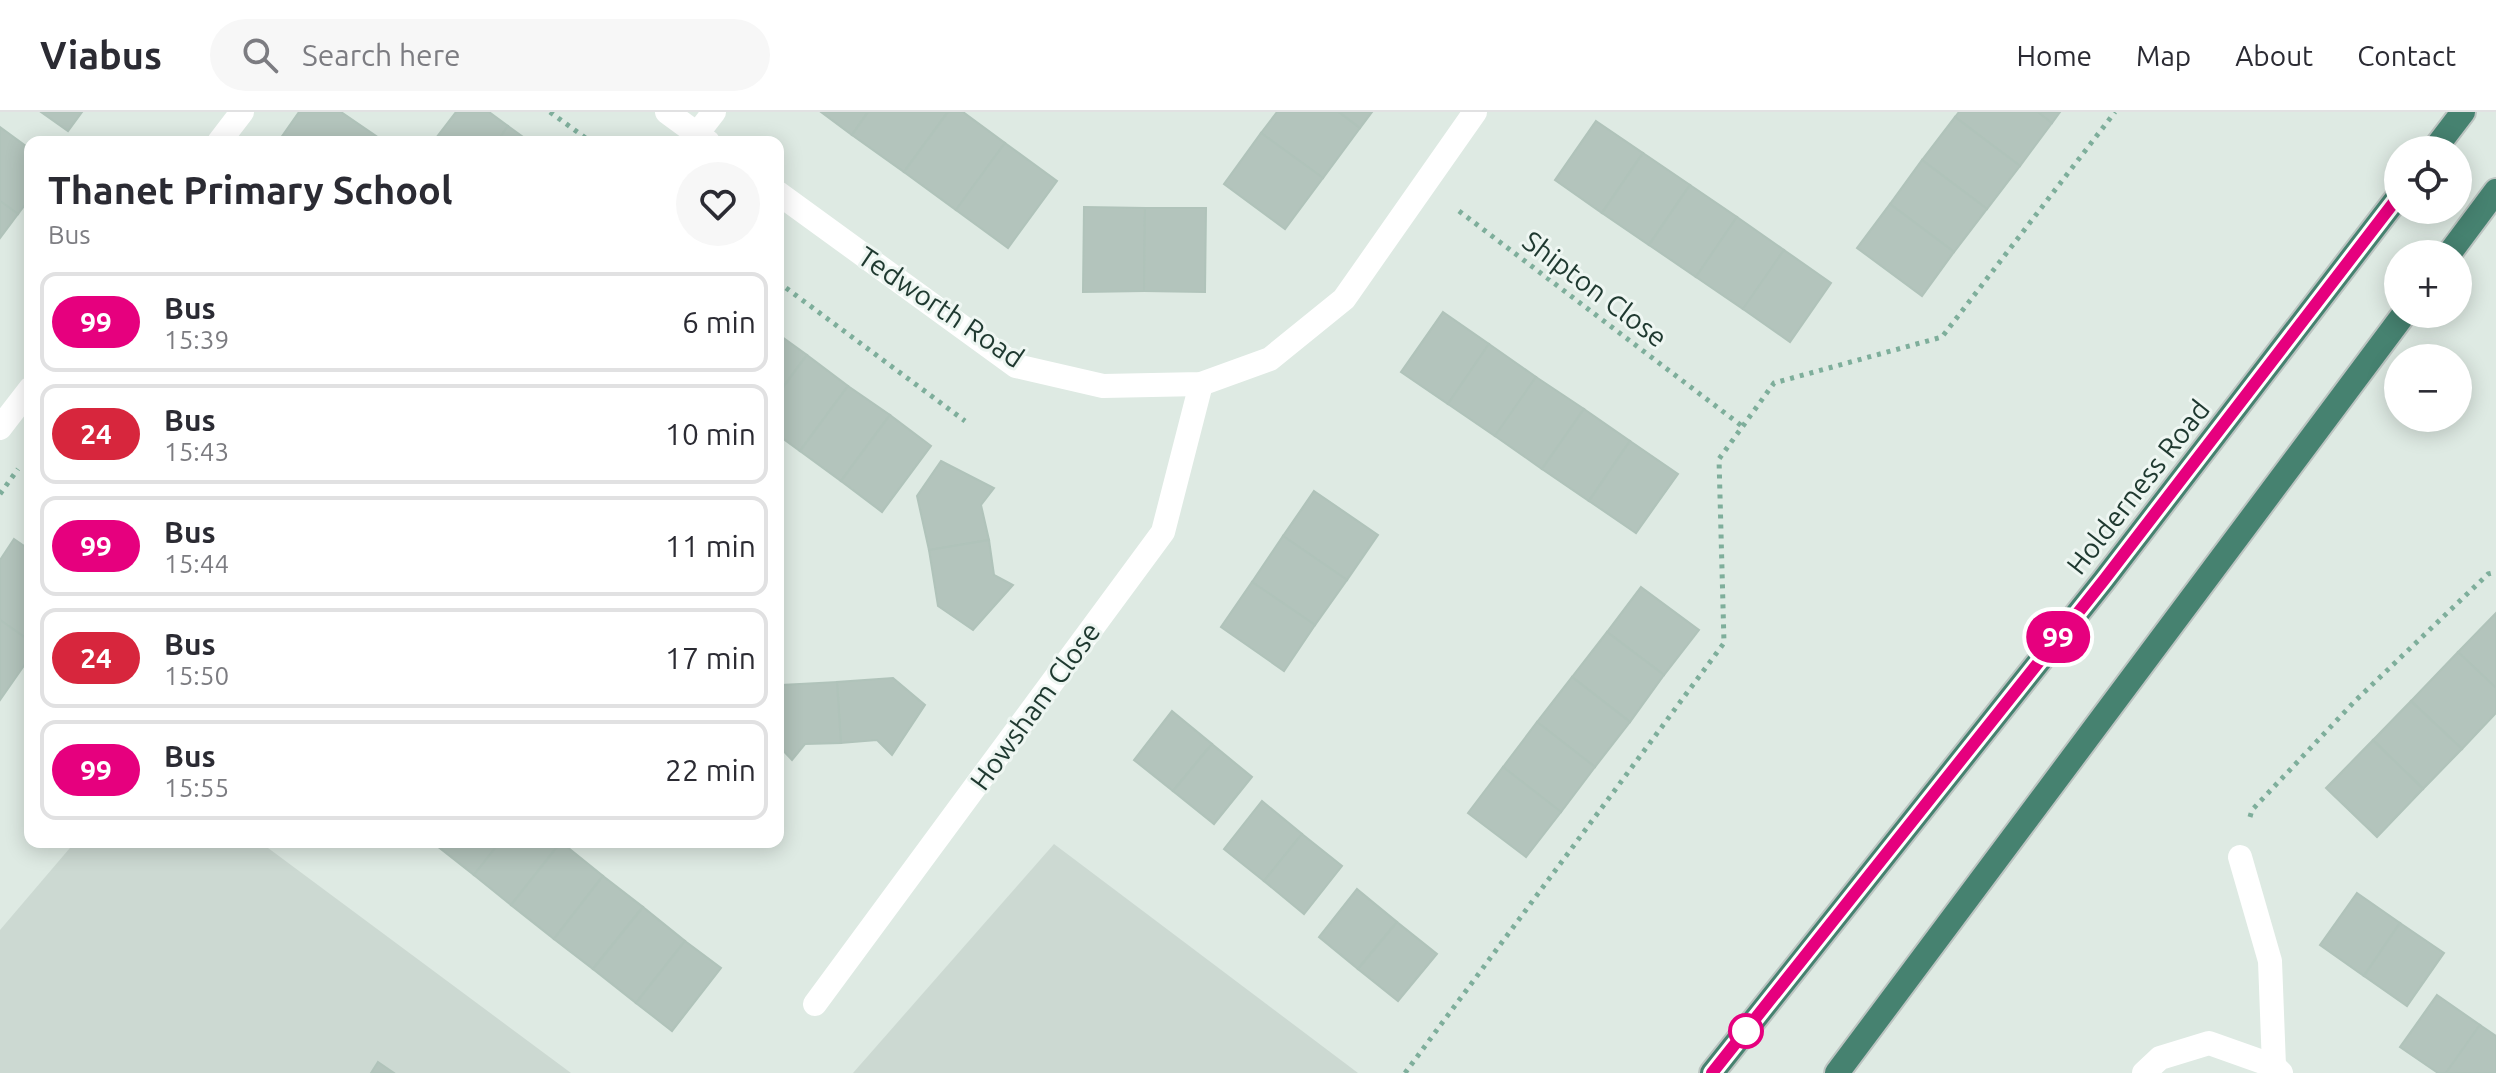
<!DOCTYPE html>
<meta charset="utf-8">
<style>
body{margin:0;font-family:Ubuntu,sans-serif;background:#f7f7f7;color:#2b2b33;height:100vh;display:flex;flex-direction:column;font-size:30px;white-space:nowrap}
*{box-sizing:border-box;margin:0}
p{font-size:26px;color:#7c7c81}
.icon{flex:none;width:44px;height:44px;fill:none;stroke:currentColor;stroke-width:2;stroke-linecap:round;stroke-linejoin:round}
.map{position:relative;flex:1;overflow:hidden}
.side{position:absolute;left:24px;top:24px;width:760px;height:712px;display:flex;flex-direction:column;background:#fff;border-radius:16px;box-shadow:0 4px 20px #0003}
.side>*{flex:none}
.badge{padding:0 16px;border-radius:26px;font-size:28px;line-height:52px}
.fabs{position:absolute;left:2384px;top:24px;display:grid;gap:16px}
.fabs a{display:grid;place-items:center;width:88px;height:88px;border-radius:50%;background:#fff;box-shadow:0 4px 20px #0003;font-size:40px}
.map>.badge{position:absolute;translate:-50% -50%;box-shadow:0 0 0 4px #fff}
.round{display:grid;place-items:center;flex:none;width:84px;height:84px;border-radius:42px;background:#f7f7f7}
.overview{display:flex;align-items:center;justify-content:space-between;height:136px;padding:0 24px}
h1{font-size:38px;font-weight:700;line-height:60px}
ul{padding:0;list-style:none}
li{display:flex;align-items:center;gap:24px;height:100px;margin:0 16px 12px;padding:0 8px;border:4px solid #e1e1e2;border-radius:16px}
li div{flex:1}
li b{display:block;font-size:30px}
li em{font-style:normal}
li .badge{min-width:88px;font-weight:700;text-align:center}
header{display:flex;align-items:center;gap:48px;box-sizing:border-box;height:112px;padding:0 40px;background:#fff;border-bottom:2px solid #e1e1e2}
header strong{font-size:38px}
nav{display:flex;gap:44px;margin-inline-start:auto;font-size:28px}
.search{width:560px;height:72px;background:#f7f7f7;display:flex;align-items:center;gap:20px;box-sizing:border-box;padding:0 28px;border-radius:44px;color:#7c7c81;font-size:30px}
.map>svg:first-child{display:block}
</style>
<header>
<strong>Viabus</strong>
<div class="search"><svg class="icon" aria-label="search" viewBox="0 0 24 24"><circle cx="10" cy="10" r="6"/><path d="M15 15l6 6"/></svg>Search here</div>
<nav><a>Home</a><a>Map</a><a>About</a><a>Contact</a></nav>
</header>
<div class="map">
<svg width="2496" height="961" viewBox="0 0 2496 961">
<rect width="100%" height="100%" fill="#deeae3"/>
<!-- built -->
<g fill="#ccd9d2">
<path d="M75 730H260L571 961H0V818Z"/>
<path d="M1054 732 1358 961H853Z"/>
</g>
<!-- building -->
<g fill="#b3c4bc" stroke="#b0c3ba" stroke-width="2">
<path d="M41 0H82L68 19Z"/>
<path d="M299 0H341L379 26 376 30H278Z"/>
<path d="M456 0H489L508 14 497 30H433Z"/>
<path d="M821 0H868L852 23Z"/>
<path d="M868 0H948L904 60 852 23Z"/>
<path d="M948 0H963L1005 31 956 98 904 60Z"/>
<path d="M1277 0H1339L1360 16 1323 66 1261 21Z"/>
<path d="M1339 0H1372L1360 16Z"/>
<path d="M1959 0H2038L2052 11 2020 54 1955 5Z"/>
<path d="M2038 0H2060L2052 11Z"/>
<path d="M1955 5 2020 54 1987 97 1922 48Z"/>
<path d="M1596 9 1643 41 1602 101 1555 68Z"/>
<path d="M508 14 530 30H497Z"/>
<path d="M0 15 30 37V86L18 102 0 89Z"/>
<path d="M1261 21 1323 66 1285 117 1224 72Z"/>
<path d="M1005 31 1057 69 1008 136 956 98Z"/>
<path d="M1643 41 1690 73 1649 133 1602 101Z"/>
<path d="M1922 48 1987 97 1954 140 1890 92Z"/>
<path d="M1690 73 1737 105 1696 165 1649 133Z"/>
<path d="M0 89 18 102 0 126Z"/>
<path d="M1890 92 1954 140 1922 184 1857 136Z"/>
<path d="M1084 95 1145 96 1144 179 1083 180Z"/>
<path d="M1145 96H1206L1205 180 1144 179Z"/>
<path d="M1737 105 1784 138 1743 197 1696 165Z"/>
<path d="M1784 138 1831 171 1790 230 1743 197Z"/>
<path d="M1443 200 1489 232 1448 292 1401 260Z"/>
<path d="M778 222 807 243 778 282Z"/>
<path d="M1489 232 1536 265 1495 324 1448 292Z"/>
<path d="M807 243 848 274 800 339 778 323V282Z"/>
<path d="M1536 265 1584 297 1542 357 1495 324Z"/>
<path d="M848 274 890 303 841 369 800 339Z"/>
<path d="M1584 297 1630 329 1589 389 1542 357Z"/>
<path d="M890 303 931 334 882 400 841 369Z"/>
<path d="M1630 329 1678 362 1636 421 1589 389Z"/>
<path d="M941 349 994 376 981 393 989 428 929 438 917 384Z"/>
<path d="M1314 379 1378 423 1347 468 1283 424Z"/>
<path d="M1283 424 1347 468 1315 513 1252 470Z"/>
<path d="M14 427 30 438V529L0 508V448Z"/>
<path d="M989 428 994 463 1013 473 973 518 938 494 929 438Z"/>
<path d="M1252 470 1315 513 1284 559 1221 515Z"/>
<path d="M1641 475 1699 518 1664 563 1607 520Z"/>
<path d="M2496 501V576L2458 540Z"/>
<path d="M0 508 30 529V545L0 588Z"/>
<path d="M1607 520 1664 563 1630 610 1572 565Z"/>
<path d="M2458 540 2496 576V601L2462 637 2411 589Z"/>
<path d="M1572 565 1630 610 1595 655 1537 610Z"/>
<path d="M893 566 925 593 892 643 877 628 841 631 837 570Z"/>
<path d="M837 570 841 631 805 632 792 648 778 633V576L781 573Z"/>
<path d="M2411 589 2462 637 2423 677 2373 628Z"/>
<path d="M1172 599 1212 632 1173 679 1134 648Z"/>
<path d="M1537 610 1595 655 1561 700 1503 655Z"/>
<path d="M2373 628 2423 677 2377 725 2326 676Z"/>
<path d="M1212 632 1252 665 1214 712 1173 679Z"/>
<path d="M1503 655 1561 700 1526 745 1468 701Z"/>
<path d="M1262 689 1302 722 1264 769 1224 737Z"/>
<path d="M1302 722 1342 754 1304 802 1264 769Z"/>
<path d="M432 730H500L474 763Z"/>
<path d="M500 730H561L511 793 474 763Z"/>
<path d="M561 730 603 764 554 827 511 793Z"/>
<path d="M603 764 643 795 593 857 554 827Z"/>
<path d="M1357 777 1397 810 1358 857 1319 825Z"/>
<path d="M2357 781 2400 811 2364 864 2320 833Z"/>
<path d="M643 795 685 829 636 891 593 857Z"/>
<path d="M1397 810 1437 842 1398 889 1358 857Z"/>
<path d="M2400 811 2444 841 2407 894 2364 864Z"/>
<path d="M685 829 721 856 672 919 636 891Z"/>
<path d="M2437 883 2480 913 2446 961H2438L2400 935Z"/>
<path d="M2480 913 2496 924V961H2446Z"/>
<path d="M378 950 394 961H371Z"/>
</g>
<g fill="none" stroke-linecap="round" stroke-linejoin="round">
<defs>
<g id="trunk">
<path d="M2434 38 2463 0"/>
<path d="M2449 142 2496 79"/>
<path d="M1712 961 2104 468 2398 85"/>
<path d="M1837 961 2404 202"/>
</g>
</defs>
<!-- trunk casing -->
<use href="#trunk" stroke="#bcc4c1" stroke-width="28"/>
<!-- path -->
<g stroke="#7eae9b" stroke-width="5" stroke-dasharray="4 6" stroke-linecap="butt">
<path d="M550 0 591 30"/>
<path d="M1459 99 1742 314"/>
<path d="M778 170 965 309"/>
<path d="M0 382 18 357"/>
<path d="M2250 705 2252 698 2355 589 2488 462 2496 460"/>
<path d="M1405 961 1724 531 1719 347 1774 271 1942 225 2115 0"/>
</g>
<!-- minor -->
<g stroke="#fff" stroke-width="24">
<path d="M667 0 708 30"/>
<path d="M697 22 714 0"/>
<path d="M219 30 242 0"/>
<path d="M778 81 1016 254 1103 274 1201 272 1270 247 1344 187 1475 0"/>
<path d="M0 316 30 277"/>
<path d="M2240 745 2270 849 2274 954"/>
<path d="M815 892 1163 420 1201 272"/>
<path d="M2144 961 2160 946 2209 931 2274 954 2281 961"/>
</g>
<!-- trunk -->
<use href="#trunk" stroke="#468270" stroke-width="24"/>
</g>
<g fill="none" stroke-linecap="round" stroke-linejoin="round">
<defs>
<path id="line" d="M1712 961 2104 468 2398 85"/>
</defs>
<!-- line casing -->
<use href="#line" stroke="#fff" stroke-width="18"/>
<!-- line -->
<use href="#line" stroke="#e6007e" stroke-width="12"/>
</g>
<!-- markers -->
<circle fill="#fff" stroke="#e6007e" stroke-width="4" cx="1746" cy="919" r="16"/>
<g text-anchor="middle" stroke-width="6" stroke-linejoin="round" paint-order="stroke">
<!-- street labels -->
<g font-size="28" fill="#1f3930" stroke="#eef6f2">
<text transform="translate(1595 177) rotate(37)" y="10">Shipton Close</text>
<text transform="translate(941 195) rotate(34)" y="10">Tedworth Road</text>
<text transform="translate(2138 375) rotate(-52)" y="10">Holderness Road</text>
<text transform="translate(1035 594) rotate(-54)" y="10">Howsham Close</text>
</g>
</g>
</svg>
<div class="fabs">
<a><svg class="icon" aria-label="locate" viewBox="0 0 24 24"><circle cx="12" cy="12" r="6"/><path d="M12 2v4M12 18v4M2 12h4M18 12h4"/></svg></a>
<a>+</a>
<a>−</a>
</div>
<b class="badge" style="left:2058px;top:525px;background:#e6007e;color:#fff">99</b>
<section class="side">
<div class="overview"><div><h1>Thanet Primary School</h1><p>Bus</p></div><a class="round"><svg class="icon" aria-label="heart" viewBox="0 0 24 24"><path d="M12 20l-8-8c-3-5 5-10 8-4 3-6 11-1 8 4z"/></svg></a></div>
<ul>
<li><span class="badge" style="background:#e6007e;color:#fff">99</span><div><b>Bus</b><p>15:39</p></div><em>6 min</em></li>
<li><span class="badge" style="background:#d7263d;color:#fff">24</span><div><b>Bus</b><p>15:43</p></div><em>10 min</em></li>
<li><span class="badge" style="background:#e6007e;color:#fff">99</span><div><b>Bus</b><p>15:44</p></div><em>11 min</em></li>
<li><span class="badge" style="background:#d7263d;color:#fff">24</span><div><b>Bus</b><p>15:50</p></div><em>17 min</em></li>
<li><span class="badge" style="background:#e6007e;color:#fff">99</span><div><b>Bus</b><p>15:55</p></div><em>22 min</em></li>
</ul>
</section>
</div>
